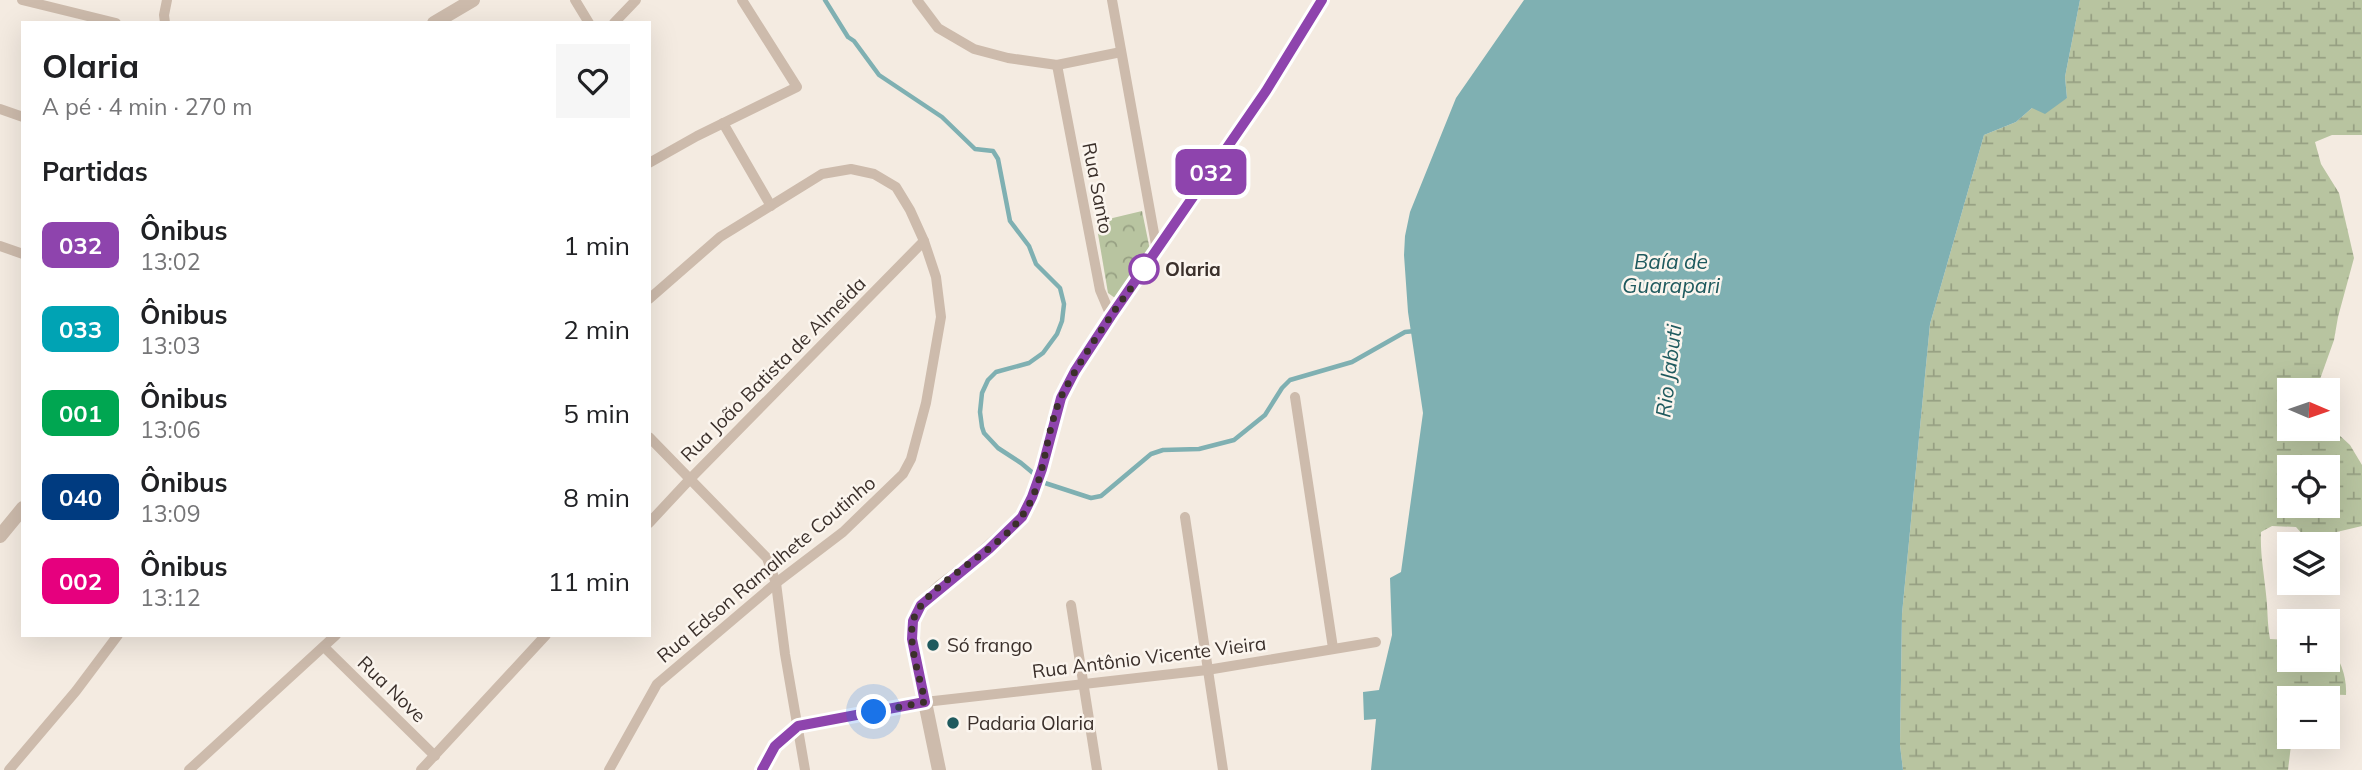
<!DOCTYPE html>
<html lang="pt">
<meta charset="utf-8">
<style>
body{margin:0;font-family:Mulish,sans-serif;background:#f6f6f6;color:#202124;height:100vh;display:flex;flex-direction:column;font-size:26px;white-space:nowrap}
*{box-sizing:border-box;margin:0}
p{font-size:23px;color:#757577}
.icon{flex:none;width:38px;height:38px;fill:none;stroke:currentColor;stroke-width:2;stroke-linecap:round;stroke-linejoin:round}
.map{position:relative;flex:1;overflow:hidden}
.drawer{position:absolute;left:21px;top:21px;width:630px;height:616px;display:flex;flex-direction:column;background:#fff;border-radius:0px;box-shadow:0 7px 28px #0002}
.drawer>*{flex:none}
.badge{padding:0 14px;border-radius:10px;font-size:24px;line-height:46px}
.needle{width:46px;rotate:92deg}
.controls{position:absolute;left:2277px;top:378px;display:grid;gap:14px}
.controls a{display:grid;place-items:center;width:63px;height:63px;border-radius:0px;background:#fff;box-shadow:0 7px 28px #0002;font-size:35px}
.you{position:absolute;width:35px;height:35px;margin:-18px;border:5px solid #fff;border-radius:50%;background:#1a73e8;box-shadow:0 0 0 10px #1a73e833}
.map>.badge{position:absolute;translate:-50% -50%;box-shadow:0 0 0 4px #fff}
h2{padding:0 21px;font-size:26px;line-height:63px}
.round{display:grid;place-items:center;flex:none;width:74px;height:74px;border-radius:0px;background:#f6f6f6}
.overview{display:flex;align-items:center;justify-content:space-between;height:119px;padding:0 21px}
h1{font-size:33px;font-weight:700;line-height:52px}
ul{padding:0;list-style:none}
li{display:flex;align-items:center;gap:21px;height:84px;padding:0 21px}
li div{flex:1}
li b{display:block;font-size:26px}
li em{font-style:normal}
li .badge{min-width:77px;font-weight:700;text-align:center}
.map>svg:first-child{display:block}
</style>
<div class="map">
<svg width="2362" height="770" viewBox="0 0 2362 770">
<defs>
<pattern id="wetland-marsh" width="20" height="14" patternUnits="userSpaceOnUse" patternTransform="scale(1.75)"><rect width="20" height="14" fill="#b8c4a0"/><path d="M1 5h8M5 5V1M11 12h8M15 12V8" fill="none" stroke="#97a083"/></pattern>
<pattern id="park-crowns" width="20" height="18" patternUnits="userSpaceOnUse" patternTransform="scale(1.75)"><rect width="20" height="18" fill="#b8c4a0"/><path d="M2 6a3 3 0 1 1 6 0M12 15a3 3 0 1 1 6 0" fill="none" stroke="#97a083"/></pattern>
</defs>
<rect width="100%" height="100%" fill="#f4ebe1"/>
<!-- wetland -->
<path fill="url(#wetland-marsh)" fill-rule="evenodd" d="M2080 0H2362V135H2332L2315 142 2321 164 2339 193 2354 258 2338 317 2334 340 2319 382 2320 390H2289V429H2328V412H2329L2338 434 2350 445 2362 465V526L2324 535H2303L2296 527 2272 526 2261 532C2260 554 2264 573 2266 594 2268 610 2267 622 2270 639L2289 640V660H2328V644H2330C2340 661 2347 675 2346 695L2315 694 2289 698V737H2292L2288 770H1903L1900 745 1902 614 1930 324 1984 135 2016 122 2032 108 2067 98 2065 77ZM2289 467H2328V506H2289Z"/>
<!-- park -->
<path fill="url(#park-crowns)" d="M1142 211 1150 250 1115 298 1108 293 1096 222Z"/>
<!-- water -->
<path fill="#7fb0b2" d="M1524 0H2080L2065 77 2067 98 2045 114 2032 108 2016 122 1984 135 1930 324 1902 614 1900 745 1903 770H1371L1376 719 1364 720 1363 692 1379 690 1392 635 1390 578 1401 572 1423 413 1408 312 1404 255 1405 236 1410 212 1456 98Z"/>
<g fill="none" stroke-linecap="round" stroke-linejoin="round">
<!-- stream -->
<path stroke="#7fb0b2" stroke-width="4.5" d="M825 0 848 37 854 41 879 75 942 117 975 149 993 151 998 159 1010 221 1029 246 1036 264 1060 288 1064 304 1062 321 1057 334 1043 353 1029 363 996 372 988 380 982 393 980 412 982 427 984 433 998 448 1021 463 1045 483 1091 498 1101 496 1151 454 1163 450 1199 449 1234 440 1265 415 1282 388 1290 380 1352 362 1405 332 1415 331"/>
<!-- minor -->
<g stroke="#cdbbac" stroke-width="10">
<path d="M22 0 116 23"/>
<path d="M575 0 589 23"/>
<path d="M917 0 938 28 974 49 1008 58 1057 65 1121 52"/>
<path d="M1112 0 1157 250"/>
<path d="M165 23 164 15 167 0"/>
<path d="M614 23 636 0"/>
<path d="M1057 65 1100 290 1111 316"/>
<path d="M0 109 23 117"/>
<path d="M723 123 771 206"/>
<path d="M649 163 697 136 797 87 742 0"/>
<path d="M0 246 23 254"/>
<path d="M1295 397 1333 648"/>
<path d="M649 437 767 558 776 583 785 654 805 770"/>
<path d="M1185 517 1223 770"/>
<path d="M649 523 691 478 924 241"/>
<path d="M1071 605 1097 770"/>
<path d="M324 647 435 756"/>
<path d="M925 702 1207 670 1376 642"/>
<path d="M9 770 76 691 118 635"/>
<path d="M189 770 336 635"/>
<path d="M421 770 546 635"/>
<path d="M609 770 657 684 776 583 843 532 903 474 911 459 926 403 941 317 936 277 924 241 910 210 896 187 874 174 851 169 822 174 720 237 649 299"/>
</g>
<!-- tertiary -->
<g stroke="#cdbbac" stroke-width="14">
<path d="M434 23 473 0"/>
<path d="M0 536 23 508"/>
<path d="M762 770 775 746 798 726 925 702"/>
<path d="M939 770 912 639 913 621 921 605 940 587 974 561 1022 517 1032 497 1042 469 1061 398 1075 371 1111 316 1266 91 1322 0"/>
</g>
</g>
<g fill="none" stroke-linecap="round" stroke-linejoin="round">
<defs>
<path id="line" d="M762 770 775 746 798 726 925 702 912 639 913 621 921 605 989 549 1022 517 1032 497 1042 469 1061 398 1075 371 1111 316 1266 91 1322 0"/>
</defs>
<!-- line casing -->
<use href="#line" stroke="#fff" stroke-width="16"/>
<!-- line -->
<use href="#line" stroke="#8e44ad" stroke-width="10"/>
<!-- walk -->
<path stroke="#3b302b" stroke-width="7" stroke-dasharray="0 12.6" d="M874 712 925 702C921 680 906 640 914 618 927 583 998 552 1022 516 1047 481 1044 433 1062 395 1077 366 1095 339 1113 313 1123 298 1135 284 1144 269"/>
</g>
<!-- markers -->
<circle fill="#fff" stroke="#8e44ad" stroke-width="3.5" cx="1144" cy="269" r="14"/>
<g fill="#1f5a5e" stroke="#fbf5ee" stroke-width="2.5">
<circle cx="933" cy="645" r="7"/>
<circle cx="953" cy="723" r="7"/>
</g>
<g text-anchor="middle" stroke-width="5" stroke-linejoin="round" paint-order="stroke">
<!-- street labels -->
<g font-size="19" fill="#3b302b" stroke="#fbf5ee">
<text transform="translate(1098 188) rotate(79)" y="7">Rua Santo</text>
<text transform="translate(773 369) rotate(-45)" y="7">Rua João Batista de Almeida</text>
<text transform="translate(766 569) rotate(-40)" y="7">Rua Edson Ramalhete Coutinho</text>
<text transform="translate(1149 657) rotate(-7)" y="7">Rua Antônio Vicente Vieira</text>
<text transform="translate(392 689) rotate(44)" y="7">Rua Nove</text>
</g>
<!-- stop labels -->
<g font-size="19" font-weight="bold" fill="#3b302b" stroke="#fbf5ee" text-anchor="start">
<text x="1165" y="276">Olaria</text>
</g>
<!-- poi labels -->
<g font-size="19" fill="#3b302b" stroke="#fbf5ee" text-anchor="start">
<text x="947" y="652">Só frango</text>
<text x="967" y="730">Padaria Olaria</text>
</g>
<!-- water labels -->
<g font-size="21" font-style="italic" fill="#1f5a5e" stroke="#fbf5ee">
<text x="1671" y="269">Baía de<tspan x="1671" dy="24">Guarapari</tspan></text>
<text transform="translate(1669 371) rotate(-83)" y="7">Rio Jabuti</text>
</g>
</g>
</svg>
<div class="controls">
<a><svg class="needle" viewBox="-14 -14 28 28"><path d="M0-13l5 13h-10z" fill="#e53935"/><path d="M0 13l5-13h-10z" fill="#757577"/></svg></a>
<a><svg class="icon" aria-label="locate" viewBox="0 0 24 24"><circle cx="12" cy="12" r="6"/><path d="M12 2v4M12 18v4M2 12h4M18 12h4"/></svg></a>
<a><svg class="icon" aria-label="layers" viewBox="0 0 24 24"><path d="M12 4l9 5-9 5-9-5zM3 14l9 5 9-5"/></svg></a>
<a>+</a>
<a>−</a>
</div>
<div class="you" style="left:874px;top:712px"></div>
<b class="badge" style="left:1211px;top:172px;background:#8e44ad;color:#fff">032</b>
<section class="drawer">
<div class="overview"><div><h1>Olaria</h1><p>A pé · 4 min · 270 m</p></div><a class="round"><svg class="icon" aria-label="heart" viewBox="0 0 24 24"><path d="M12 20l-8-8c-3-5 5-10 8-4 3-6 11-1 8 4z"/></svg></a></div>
<h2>Partidas</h2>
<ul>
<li><span class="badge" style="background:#8e44ad;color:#fff">032</span><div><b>Ônibus</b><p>13:02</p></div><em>1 min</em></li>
<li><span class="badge" style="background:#00a3b4;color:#fff">033</span><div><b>Ônibus</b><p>13:03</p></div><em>2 min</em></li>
<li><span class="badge" style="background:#00a651;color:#fff">001</span><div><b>Ônibus</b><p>13:06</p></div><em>5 min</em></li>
<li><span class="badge" style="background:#003b80;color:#fff">040</span><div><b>Ônibus</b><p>13:09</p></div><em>8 min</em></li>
<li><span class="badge" style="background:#e6007e;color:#fff">002</span><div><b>Ônibus</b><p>13:12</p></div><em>11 min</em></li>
</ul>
</section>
</div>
